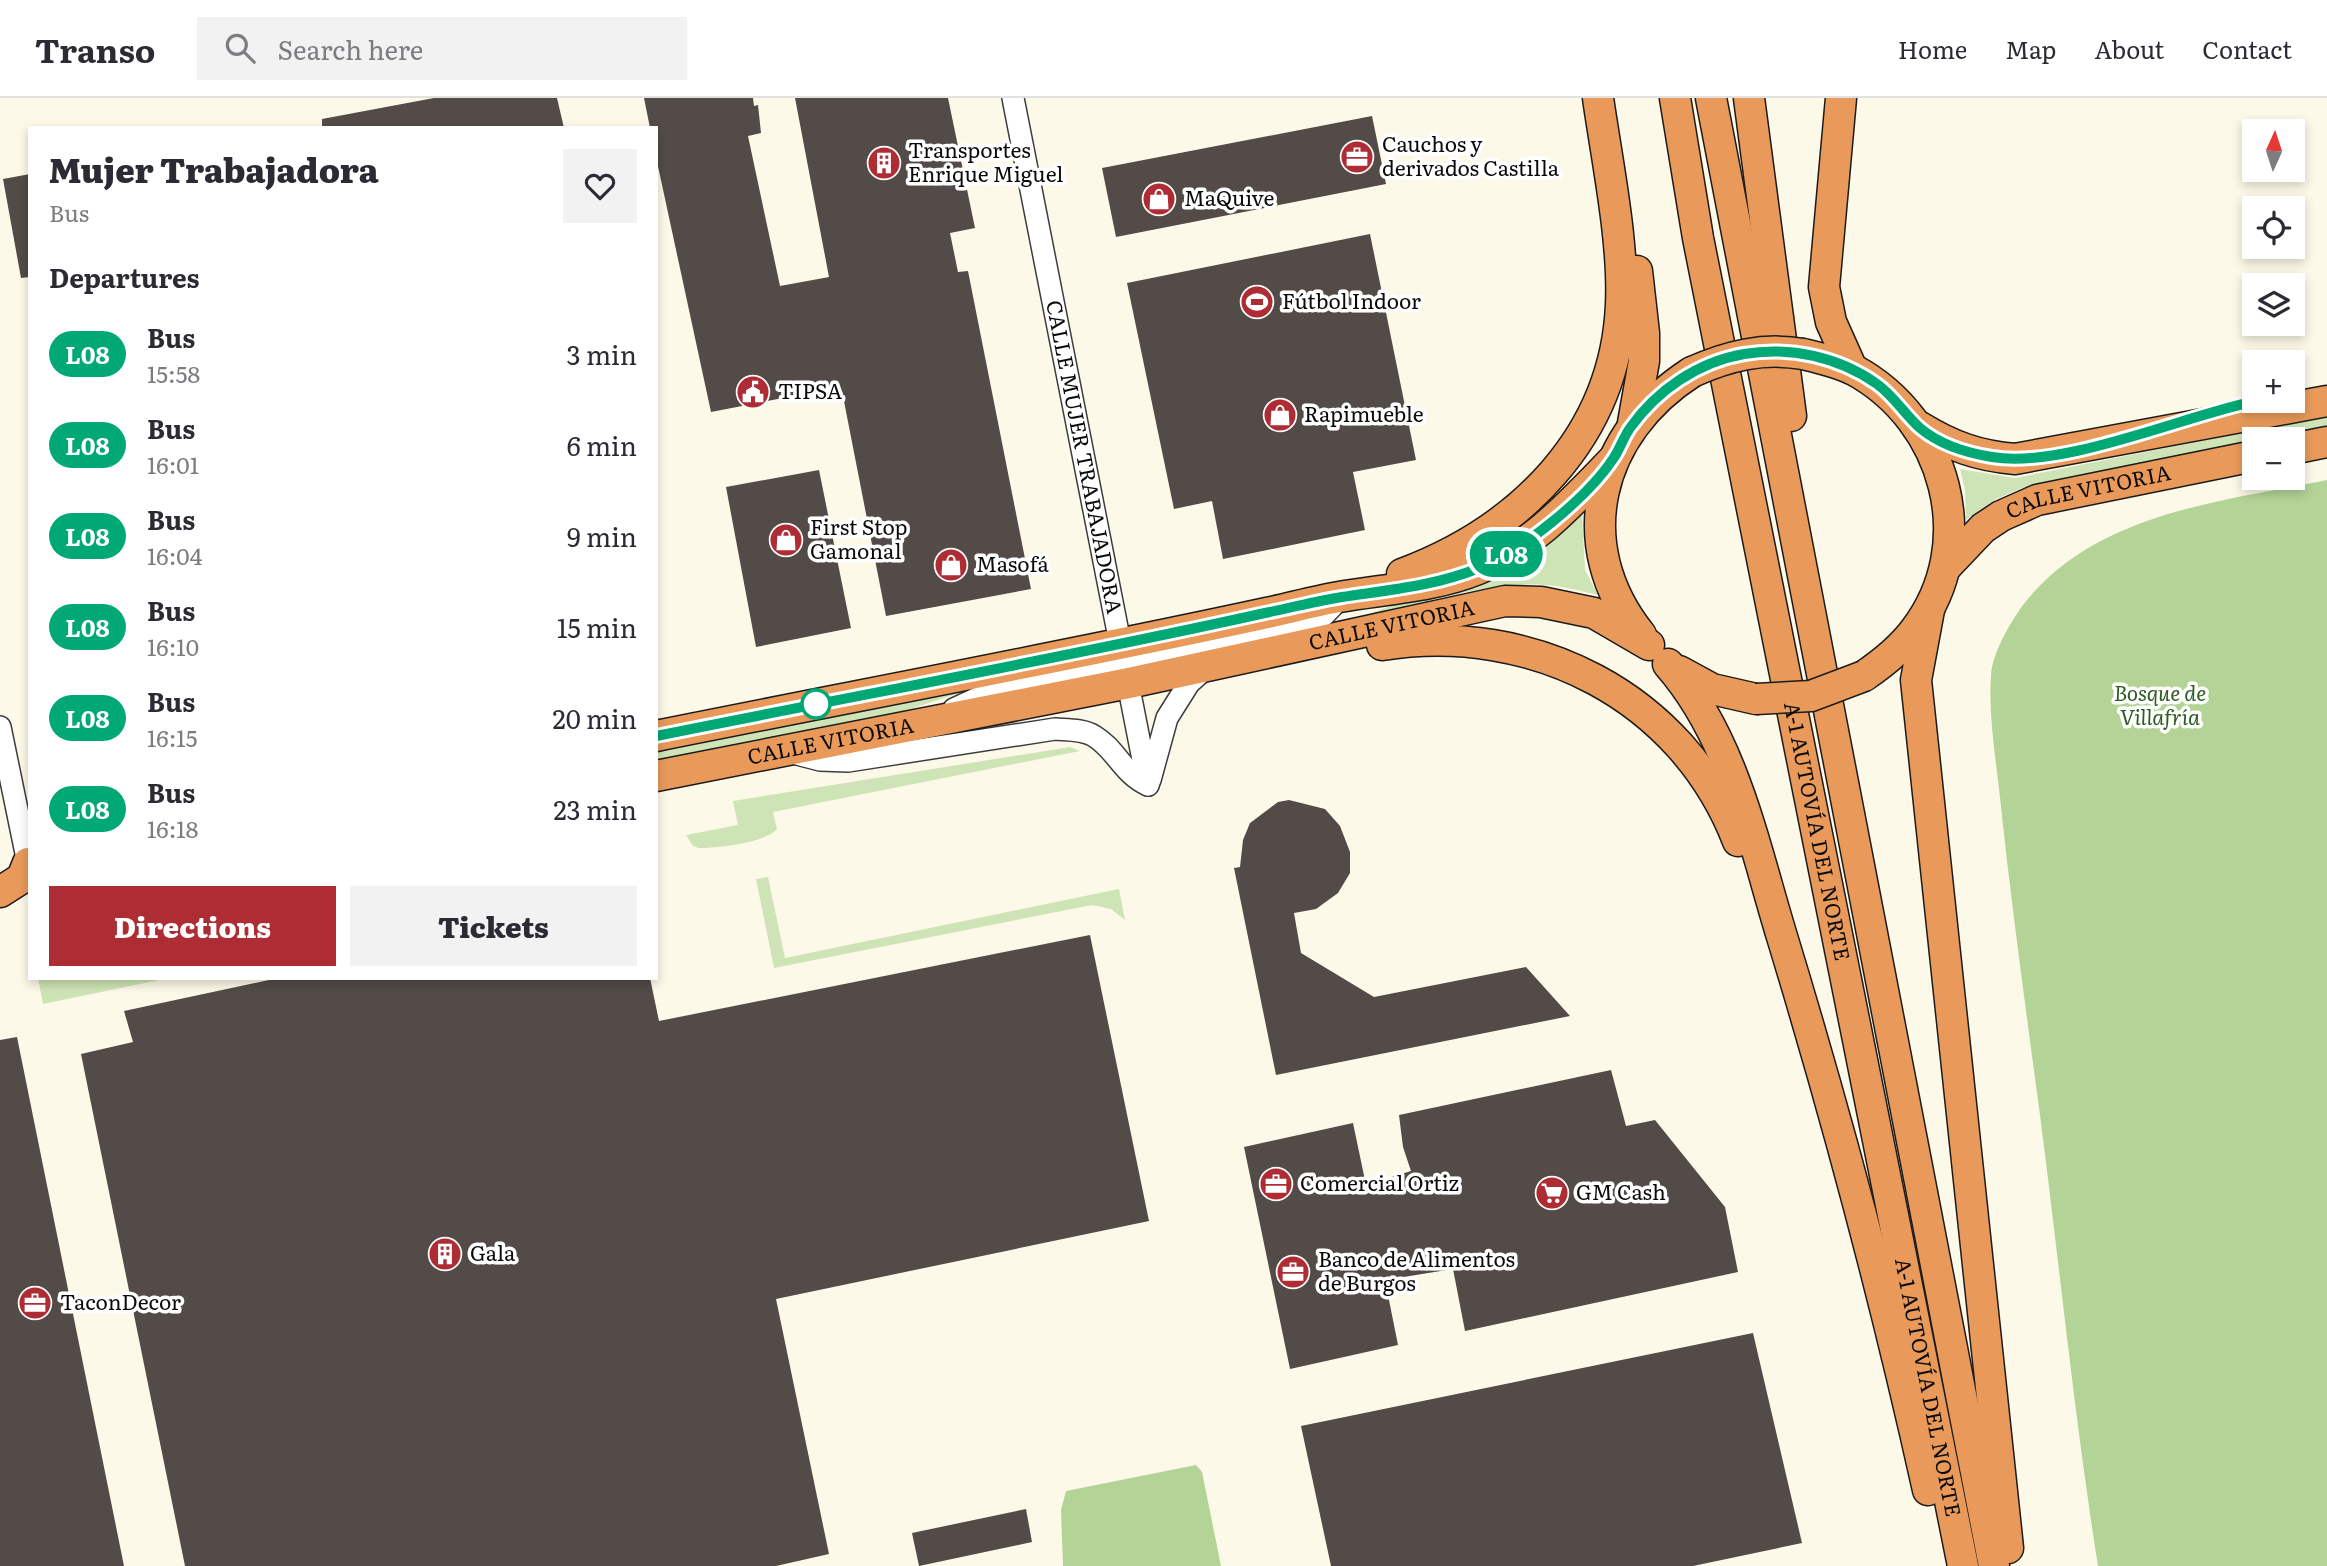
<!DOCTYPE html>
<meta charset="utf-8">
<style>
body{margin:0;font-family:Literata,serif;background:#f2f2f3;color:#2b2b33;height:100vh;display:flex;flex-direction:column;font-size:26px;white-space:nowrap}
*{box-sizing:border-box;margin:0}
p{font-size:23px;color:#7c7c81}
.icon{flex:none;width:38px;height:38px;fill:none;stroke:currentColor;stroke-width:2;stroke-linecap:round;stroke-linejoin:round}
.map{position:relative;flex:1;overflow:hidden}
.details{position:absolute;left:28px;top:28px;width:630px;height:854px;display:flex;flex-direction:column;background:#fff;border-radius:0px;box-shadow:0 4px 10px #0003}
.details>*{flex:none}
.badge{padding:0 14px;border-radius:23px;font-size:24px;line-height:46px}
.needle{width:46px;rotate:3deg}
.controls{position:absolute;left:2242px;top:21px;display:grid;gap:14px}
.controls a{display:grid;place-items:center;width:63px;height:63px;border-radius:0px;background:#fff;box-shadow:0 4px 10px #0003;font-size:35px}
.map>.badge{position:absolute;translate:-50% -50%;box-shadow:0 0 0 4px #fff}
h2{padding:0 21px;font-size:26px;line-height:63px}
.round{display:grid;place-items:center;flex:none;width:74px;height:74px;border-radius:0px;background:#f2f2f3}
.headline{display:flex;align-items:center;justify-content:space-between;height:119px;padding:0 21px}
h1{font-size:33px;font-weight:800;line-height:52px}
.cta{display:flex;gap:14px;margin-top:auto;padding:14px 21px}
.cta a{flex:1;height:80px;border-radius:0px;background:#ae2d35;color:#fff;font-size:28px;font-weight:800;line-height:80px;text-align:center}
.cta a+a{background:#f2f2f3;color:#2b2b33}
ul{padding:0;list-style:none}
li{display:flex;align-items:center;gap:21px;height:91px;padding:0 21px}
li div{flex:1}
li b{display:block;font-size:26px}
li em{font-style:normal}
li .badge{min-width:77px;font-weight:700;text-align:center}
header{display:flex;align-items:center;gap:42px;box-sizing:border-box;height:98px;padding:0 35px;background:#fff;border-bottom:2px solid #e1e1e2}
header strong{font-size:33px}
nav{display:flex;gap:38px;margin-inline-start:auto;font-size:24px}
.search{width:490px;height:63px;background:#f2f2f3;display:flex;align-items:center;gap:18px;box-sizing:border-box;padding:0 24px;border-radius:0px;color:#7c7c81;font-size:26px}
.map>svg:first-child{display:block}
</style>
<header>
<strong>Transo</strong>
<div class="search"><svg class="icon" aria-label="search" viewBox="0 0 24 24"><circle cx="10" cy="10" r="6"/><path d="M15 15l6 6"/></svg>Search here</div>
<nav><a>Home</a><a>Map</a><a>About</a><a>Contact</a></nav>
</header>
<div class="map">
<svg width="2327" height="1468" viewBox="0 0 2327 1468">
<rect width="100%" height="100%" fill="#fdf9e8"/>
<!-- green -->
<g fill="#cfe4b6">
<path d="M2327 318V330L2254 341V344L2022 390 1996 401 1966 422 1965 392 1960 371 2015 380Z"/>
<path d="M1582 415 1585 472 1598 497C1580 493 1563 488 1545 487 1479 483 1408 510 1344 525L1426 495Z"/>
<path d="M978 589 883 620 656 665V653Z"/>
<path d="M1070 649 1080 653 773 714 777 731C765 745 717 750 699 750L693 748 686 737 738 727 733 703Z"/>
<path d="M768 779 785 860 1119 791 1125 822 1111 811 1092 807 774 870 756 781Z"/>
<path d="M38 880H169L43 906Z"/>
</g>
<!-- forest -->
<g fill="#b3d496">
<path d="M2327 382V1468H2098C2071 1299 2056 1128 2032 958 2021 875 2010 793 2001 709 1997 666 1988 621 1991 578 1992 555 2010 525 2023 507 2094 415 2222 403 2327 382Z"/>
<path d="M1196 1367 1202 1374 1221 1468H1063L1061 1412 1066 1393Z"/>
</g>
<!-- building -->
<g fill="#524b47">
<path d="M434 0H557L564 30H322V21Z"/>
<path d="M644 0H753L754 8 758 7 761 35 748 38 780 188 829 179 795 0H948L975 130 950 135 958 174 968 173 1031 491 886 518 842 293 815 298 814 294 711 314 656 59V30H650Z"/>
<path d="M1372 18 1386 86 1116 139 1102 70Z"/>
<path d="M30 76V179L21 180 3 81Z"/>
<path d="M1370 136 1416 362 1353 374 1365 432 1223 461 1212 403 1174 411 1127 185Z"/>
<path d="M819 372 851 530 756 549 726 389Z"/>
<path d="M1289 702 1325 711 1340 728 1350 754V775L1338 795 1316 811 1294 815 1301 855 1374 899 1526 869 1570 918 1276 977 1234 770 1240 769 1243 742 1250 725 1278 704Z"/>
<path d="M1090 837 1149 1123 776 1201 829 1456 776 1468H185L81 956 133 944 124 913 278 880H650L659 923Z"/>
<path d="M17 939 124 1468H0V942Z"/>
<path d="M1611 972 1626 1028 1655 1022 1725 1109 1738 1174 1465 1233 1453 1171 1385 1182 1398 1247 1290 1271 1244 1049 1353 1025 1366 1087 1411 1073 1403 1049 1399 1017Z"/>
<path d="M1753 1235 1802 1445 1693 1468H1331L1301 1328Z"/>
<path d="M1026 1411 1032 1444 919 1468 912 1435Z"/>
</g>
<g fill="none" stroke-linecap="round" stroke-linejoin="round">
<defs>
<g id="minor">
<path id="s1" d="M1013 0 1148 687"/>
<path d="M1129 585 1136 568 1144 561 1324 517 1341 499"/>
<path d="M954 611 982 598 1099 573 1109 566 1122 546"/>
<path d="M0 629 28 765"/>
<path d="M793 655 820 662 848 663 1055 631C1067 632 1083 631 1094 638 1116 651 1123 676 1148 687"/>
<path d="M1150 682 1167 620 1189 585 1208 568"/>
</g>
<g id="highway">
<path id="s2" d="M1675 0 1698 140 1963 1468"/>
<path d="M1711 0 1994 1468"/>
<path d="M1749 0 1791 318"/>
<path d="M1841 0 1824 189 1831 224 1852 271"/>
<path d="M1803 256C1820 260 1838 264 1854 272 1946 322 1981 445 1915 532 1901 551 1883 565 1864 578"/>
<path d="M1633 325 1644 263V235L1637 173"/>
<path d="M1920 329C1951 348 1978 358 2015 361L2327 303"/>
<path d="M2292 351 2327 344"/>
<path id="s3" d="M1945 470 1983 430 2001 418 2037 402 2254 358"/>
<path d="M1402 476C1520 432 1615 339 1621 207 1624 144 1607 63 1598 0"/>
<path d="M1929 512 1916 582 2008 1450"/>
<path d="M1641 537C1568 446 1597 335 1692 274"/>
<path d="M1382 547C1532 523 1682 598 1738 743"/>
<path d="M1668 566C1734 641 1754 748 1783 842 1838 1023 1887 1207 1928 1392"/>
<path d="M1679 573 1712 591 1756 601"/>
<path d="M656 638C860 597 1064 559 1267 515 1291 510 1315 503 1339 499 1386 491 1434 489 1478 471 1533 448 1572 404 1613 362"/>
<path id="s4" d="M656 678 1129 585 1505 503 1541 504 1594 515 1649 547"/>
<path d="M0 794 22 780 28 765"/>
</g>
</defs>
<!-- minor casing -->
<use href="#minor" stroke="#3d3d3d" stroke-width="24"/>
<!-- highway casing -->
<use href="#highway" stroke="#1b1b1b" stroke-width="33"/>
<!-- minor -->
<use href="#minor" stroke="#fff" stroke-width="21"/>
<!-- highway -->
<use href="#highway" stroke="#e99a5a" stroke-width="30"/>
<defs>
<g id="highway-bridge">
<path d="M1692 274C1728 258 1763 249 1803 256"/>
<path d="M1756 601 1811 598 1864 578"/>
</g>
</defs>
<!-- highway-bridge casing -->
<use href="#highway-bridge" stroke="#1b1b1b" stroke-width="33" stroke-linecap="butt"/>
<!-- highway-bridge -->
<use href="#highway-bridge" stroke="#e99a5a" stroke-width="30"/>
</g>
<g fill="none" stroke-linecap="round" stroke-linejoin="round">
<defs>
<path id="line" d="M656 638C859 597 1063 560 1265 515 1291 510 1316 503 1342 499 1388 492 1435 488 1479 470 1522 453 1587 400 1613 361 1620 351 1623 340 1630 330 1657 292 1698 264 1744 256 1790 248 1839 259 1877 286 1894 298 1905 317 1920 330 1939 346 1967 355 1992 359 2063 371 2183 318 2256 303"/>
</defs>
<!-- line casing -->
<use href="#line" stroke="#fff" stroke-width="16"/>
<!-- line -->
<use href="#line" stroke="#00a876" stroke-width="10"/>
</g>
<!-- icons -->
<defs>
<symbol id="office-disc" viewBox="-11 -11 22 22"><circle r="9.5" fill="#ae2d35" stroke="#fff"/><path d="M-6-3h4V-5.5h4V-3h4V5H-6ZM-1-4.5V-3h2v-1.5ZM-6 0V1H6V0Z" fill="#fff"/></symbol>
<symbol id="building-disc" viewBox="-11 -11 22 22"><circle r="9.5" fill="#ae2d35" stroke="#fff"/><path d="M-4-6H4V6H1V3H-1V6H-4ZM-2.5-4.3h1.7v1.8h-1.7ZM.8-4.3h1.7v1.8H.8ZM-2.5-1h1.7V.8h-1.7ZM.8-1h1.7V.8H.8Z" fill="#fff"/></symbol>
<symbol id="shop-disc" viewBox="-11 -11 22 22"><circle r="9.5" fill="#ae2d35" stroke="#fff"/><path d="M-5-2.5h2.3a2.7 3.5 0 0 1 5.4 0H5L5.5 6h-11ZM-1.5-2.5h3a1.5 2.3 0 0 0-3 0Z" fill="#fff"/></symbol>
<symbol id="stadium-disc" viewBox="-11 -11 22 22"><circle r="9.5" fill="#ae2d35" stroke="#fff"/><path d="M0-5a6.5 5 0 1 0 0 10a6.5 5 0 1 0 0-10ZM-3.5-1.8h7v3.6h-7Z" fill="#fff"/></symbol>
<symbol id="civic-disc" viewBox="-11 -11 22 22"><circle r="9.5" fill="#ae2d35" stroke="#fff"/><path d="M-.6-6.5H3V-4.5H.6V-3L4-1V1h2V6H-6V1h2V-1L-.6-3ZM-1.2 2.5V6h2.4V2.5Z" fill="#fff"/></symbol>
<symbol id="supermarket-disc" viewBox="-11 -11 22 22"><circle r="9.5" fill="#ae2d35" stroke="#fff"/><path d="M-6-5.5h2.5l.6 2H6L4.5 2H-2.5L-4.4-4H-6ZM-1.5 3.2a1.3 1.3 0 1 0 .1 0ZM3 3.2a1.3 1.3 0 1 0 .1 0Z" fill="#fff"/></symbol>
</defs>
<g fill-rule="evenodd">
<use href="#office-disc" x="1338" y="40" width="38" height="38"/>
<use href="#building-disc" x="865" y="46" width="38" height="38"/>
<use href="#shop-disc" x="1140" y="82" width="38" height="38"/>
<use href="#stadium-disc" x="1238" y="185" width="38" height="38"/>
<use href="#civic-disc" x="734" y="275" width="38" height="38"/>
<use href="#shop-disc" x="1261" y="298" width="38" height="38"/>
<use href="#shop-disc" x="767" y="423" width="38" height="38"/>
<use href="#shop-disc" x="932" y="448" width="38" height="38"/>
<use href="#office-disc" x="1257" y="1067" width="38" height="38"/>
<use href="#supermarket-disc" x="1533" y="1076" width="38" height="38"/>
<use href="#building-disc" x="426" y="1137" width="38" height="38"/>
<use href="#office-disc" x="1274" y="1155" width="38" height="38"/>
<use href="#office-disc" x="16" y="1186" width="38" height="38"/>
</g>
<!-- markers -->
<circle fill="#fff" stroke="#00a876" stroke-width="3.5" cx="816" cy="606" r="14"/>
<g text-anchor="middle" stroke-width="7" stroke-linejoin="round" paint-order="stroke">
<!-- poi labels -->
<g font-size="21" fill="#0a0a0a" stroke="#fff" text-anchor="start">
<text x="1382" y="54">Cauchos y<tspan x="1382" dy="24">derivados Castilla</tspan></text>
<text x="908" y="60">Transportes<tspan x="908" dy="24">Enrique Miguel</tspan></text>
<text x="1184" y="108">MaQuive</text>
<text x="1282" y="211">Fútbol Indoor</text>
<text x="778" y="301">TIPSA</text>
<text x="1304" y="324">Rapimueble</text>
<text x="810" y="437">First Stop<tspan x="810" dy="24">Gamonal</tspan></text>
<text x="976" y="474">Masofá</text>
<text x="1300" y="1093">Comercial Ortiz</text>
<text x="1576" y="1102">GM Cash</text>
<text x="470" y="1163">Gala</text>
<text x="1318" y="1169">Banco de Alimentos<tspan x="1318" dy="24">de Burgos</tspan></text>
<text x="60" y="1212">TaconDecor</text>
</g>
<!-- street labels -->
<g font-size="21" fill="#0a0a0a" stroke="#fff">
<text dy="7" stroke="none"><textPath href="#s1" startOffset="366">CALLE MUJER TRABAJADORA</textPath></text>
<text dy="7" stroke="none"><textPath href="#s3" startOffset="168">CALLE VITORIA</textPath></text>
<text dy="7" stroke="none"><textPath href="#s4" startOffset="751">CALLE VITORIA</textPath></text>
<text dy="7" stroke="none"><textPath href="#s4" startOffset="178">CALLE VITORIA</textPath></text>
<text dy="7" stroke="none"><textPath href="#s2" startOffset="747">A-1 AUTOVÍA DEL NORTE</textPath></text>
<text dy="7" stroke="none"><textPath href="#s2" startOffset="1314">A-1 AUTOVÍA DEL NORTE</textPath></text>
</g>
<!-- park labels -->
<g font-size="21" font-style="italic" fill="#2d5c20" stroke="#fff">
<text x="2160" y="603">Bosque de<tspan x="2160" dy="24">Villafría</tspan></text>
</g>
</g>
</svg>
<div class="controls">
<a><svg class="needle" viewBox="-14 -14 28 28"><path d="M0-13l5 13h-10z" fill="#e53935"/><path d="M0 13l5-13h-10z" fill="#7c7c81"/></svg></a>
<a><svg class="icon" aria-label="locate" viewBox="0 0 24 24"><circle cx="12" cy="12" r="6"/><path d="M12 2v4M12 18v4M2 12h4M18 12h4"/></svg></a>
<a><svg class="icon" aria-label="layers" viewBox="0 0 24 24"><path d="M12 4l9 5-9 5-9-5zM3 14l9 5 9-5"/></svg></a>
<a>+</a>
<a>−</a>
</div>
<b class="badge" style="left:1506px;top:456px;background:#00a876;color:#fff">L08</b>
<section class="details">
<div class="headline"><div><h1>Mujer Trabajadora</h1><p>Bus</p></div><a class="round"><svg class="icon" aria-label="heart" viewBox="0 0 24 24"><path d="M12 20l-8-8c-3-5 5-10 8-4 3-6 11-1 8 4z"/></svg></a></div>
<h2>Departures</h2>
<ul>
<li><span class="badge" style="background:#00a876;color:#fff">L08</span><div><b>Bus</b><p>15:58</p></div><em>3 min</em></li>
<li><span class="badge" style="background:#00a876;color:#fff">L08</span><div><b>Bus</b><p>16:01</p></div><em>6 min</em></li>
<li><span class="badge" style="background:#00a876;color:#fff">L08</span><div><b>Bus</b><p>16:04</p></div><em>9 min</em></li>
<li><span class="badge" style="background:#00a876;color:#fff">L08</span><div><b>Bus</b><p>16:10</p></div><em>15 min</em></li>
<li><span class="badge" style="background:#00a876;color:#fff">L08</span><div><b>Bus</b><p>16:15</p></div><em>20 min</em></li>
<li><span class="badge" style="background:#00a876;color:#fff">L08</span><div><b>Bus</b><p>16:18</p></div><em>23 min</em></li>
</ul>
<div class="cta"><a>Directions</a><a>Tickets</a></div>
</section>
</div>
